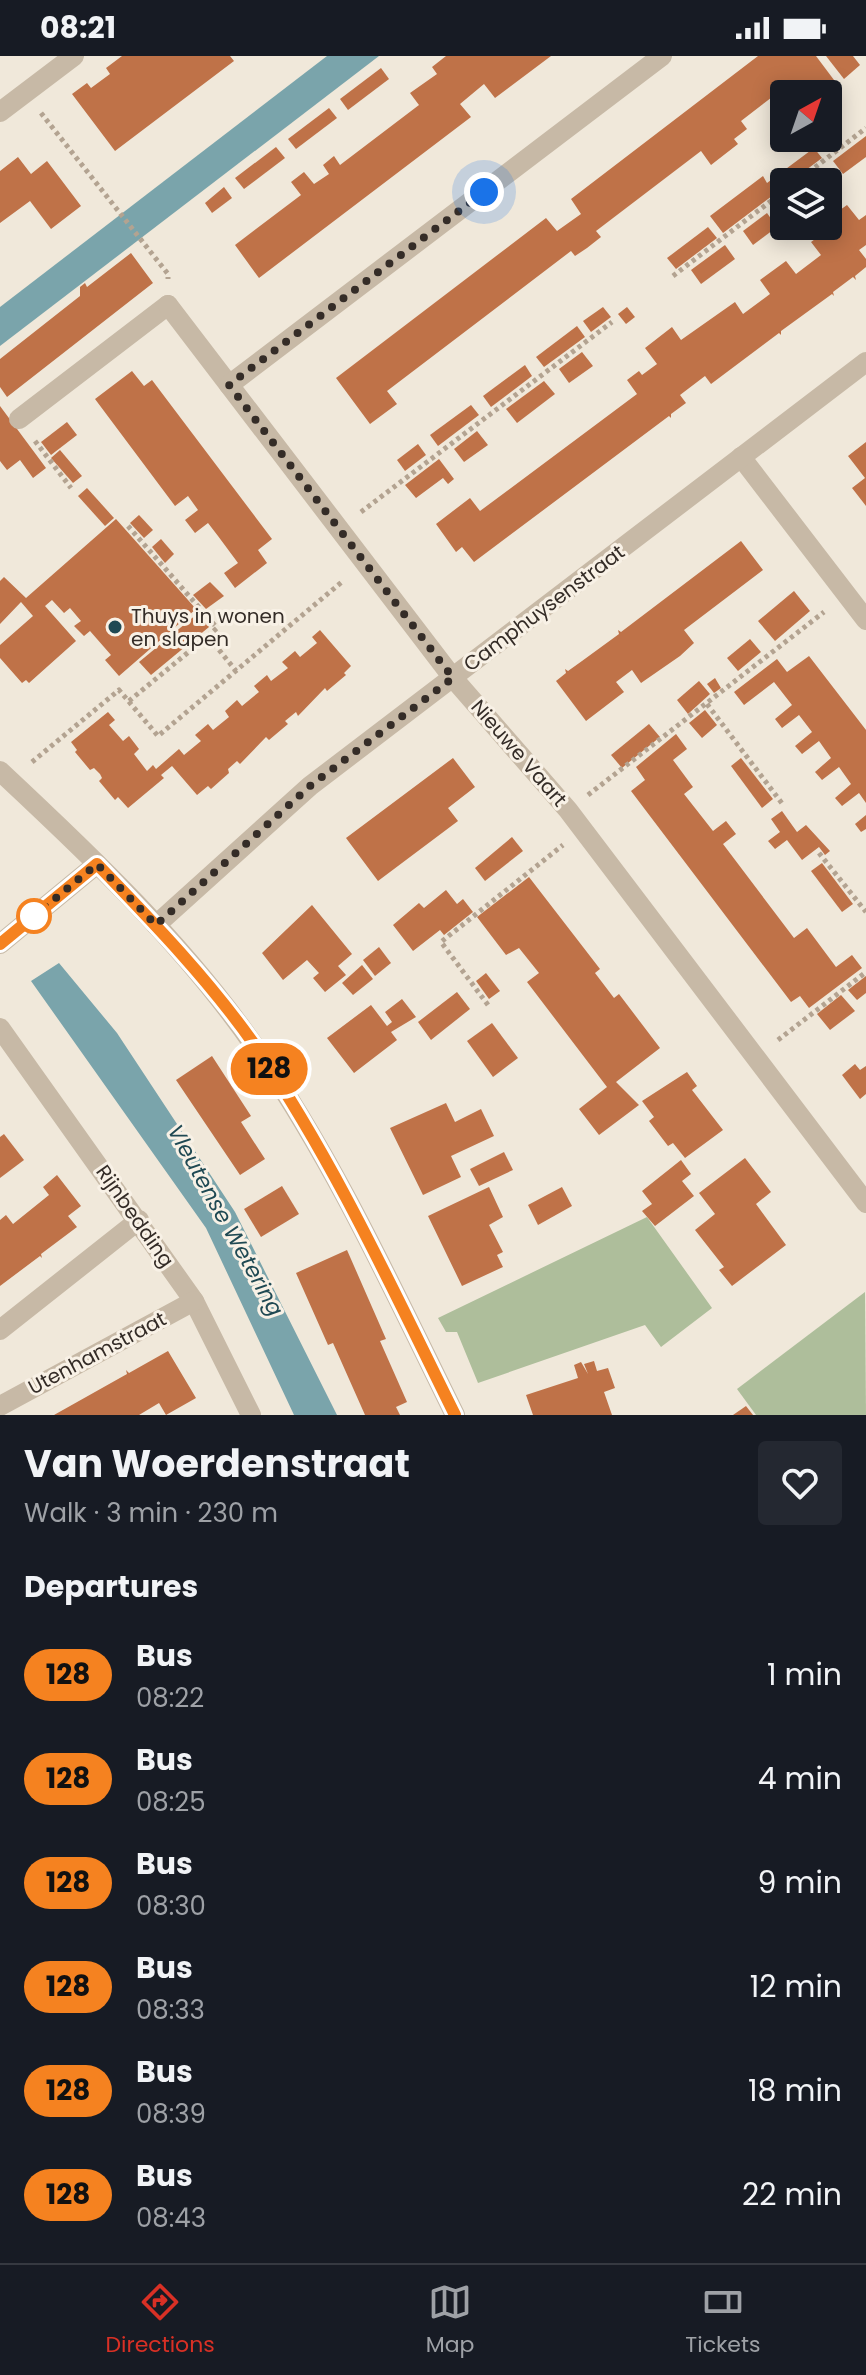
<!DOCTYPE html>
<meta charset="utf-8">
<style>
body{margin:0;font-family:Poppins,sans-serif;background:#242831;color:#f1f3f6;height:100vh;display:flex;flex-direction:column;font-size:30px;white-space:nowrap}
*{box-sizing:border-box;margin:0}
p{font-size:26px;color:#9ea1a6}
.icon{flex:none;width:44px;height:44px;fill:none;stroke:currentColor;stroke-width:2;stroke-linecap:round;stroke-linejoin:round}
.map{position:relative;height:1359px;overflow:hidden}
.drawer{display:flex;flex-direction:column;background:#171b24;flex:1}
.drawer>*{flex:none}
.badge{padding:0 16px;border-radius:26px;font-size:28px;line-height:52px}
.needle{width:52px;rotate:40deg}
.controls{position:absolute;left:770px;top:24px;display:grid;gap:16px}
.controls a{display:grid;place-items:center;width:72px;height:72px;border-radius:8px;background:#171b24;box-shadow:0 4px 20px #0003;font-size:40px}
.you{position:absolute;width:40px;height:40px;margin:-20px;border:6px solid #fff;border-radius:50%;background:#1a73e8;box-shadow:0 0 0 12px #1a73e833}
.map>.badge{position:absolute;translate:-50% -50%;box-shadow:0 0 0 4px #fff}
h2{padding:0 24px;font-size:30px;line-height:72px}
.round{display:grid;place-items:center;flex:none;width:84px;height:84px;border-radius:8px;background:#242831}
.headline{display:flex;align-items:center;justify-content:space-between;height:136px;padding:0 24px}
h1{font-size:38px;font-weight:700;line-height:60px}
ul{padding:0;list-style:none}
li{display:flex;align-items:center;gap:24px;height:104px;padding:0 24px}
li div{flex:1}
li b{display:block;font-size:30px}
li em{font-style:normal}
li .badge{min-width:88px;font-weight:700;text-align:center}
.status{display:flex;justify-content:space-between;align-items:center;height:56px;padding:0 40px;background:#171b24;direction:ltr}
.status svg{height:22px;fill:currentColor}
.tabs{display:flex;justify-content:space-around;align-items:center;height:112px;border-top:2px solid #363941;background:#171b24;font-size:22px;color:#9ea1a6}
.tabs a{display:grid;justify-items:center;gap:4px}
.tabs .selected{color:#d93025}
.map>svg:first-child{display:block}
</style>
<div class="status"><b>08:21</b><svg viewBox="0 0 49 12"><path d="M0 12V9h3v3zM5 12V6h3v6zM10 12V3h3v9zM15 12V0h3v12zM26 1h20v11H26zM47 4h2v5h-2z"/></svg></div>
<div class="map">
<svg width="866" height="1359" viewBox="0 0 866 1359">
<rect width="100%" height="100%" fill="#f0e8da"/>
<!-- green -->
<g fill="#aebe9b">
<path d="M647 1161 712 1252 661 1291 645 1269 478 1327 457 1276H446L438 1262Z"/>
<path d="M865 1236 866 1359H756L737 1333Z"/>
</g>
<!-- water -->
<g fill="#7aa4ab">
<path d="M327 0H379L0 290V251Z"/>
<path d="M59 907 117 977 235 1156 337 1359H294L206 1172 31 925Z"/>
</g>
<!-- building -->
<g fill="#bf7248">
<path d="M122 0H230L234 5 115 95 72 38 87 27 91 32 110 18 106 12Z"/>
<path d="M446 0H551L495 42 484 28 460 48 471 61 259 222 235 189 301 139 291 126 304 116 314 128 329 118 323 109 334 100 340 109 419 49 410 37 437 18 432 11Z"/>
<path d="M758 0H816L837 28 825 38 815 25 798 38 780 35 741 65 747 73 734 83 738 88 711 109 701 95 596 175 601 181 587 192 575 200 571 195 387 335 397 348 370 368 336 322 546 162 557 175 581 158 571 143Z"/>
<path d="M826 0H853L860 9 844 23Z"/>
<path d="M381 12 389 23 348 54 340 43Z"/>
<path d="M329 52 337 62 296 93 288 83Z"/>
<path d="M866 80V101L843 118 833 105Z"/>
<path d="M276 91 285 102 244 133 235 122Z"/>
<path d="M814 92 822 102 790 126H784V131L723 177 710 160 763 120 767 127Z"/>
<path d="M18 101 31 118 47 105 81 150 51 173 30 145 0 167V115Z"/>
<path d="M224 131 232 142 212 157 205 147Z"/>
<path d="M847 149 859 164 866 159V189L859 194 866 203V211L855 220 856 224 853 221 833 236 834 240 832 238 781 275V279L779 277 711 328 705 320 680 339 686 347 671 358V362L669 360 474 506 462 491 456 496 436 468 470 442 480 455 637 338 627 324 639 315 642 319 657 308 645 292 672 271 681 284 735 246 743 258 770 238 760 224 786 205 796 218 821 199 811 186 839 166 833 159Z"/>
<path d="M767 157 777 171 753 189 743 175Z"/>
<path d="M708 171 717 182 676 213 667 202Z"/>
<path d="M725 189 735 203 701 228 691 214Z"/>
<path d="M131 197 153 227 7 341 0 331V303L80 240V231L85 227 87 231Z"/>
<path d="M603 251 611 261 591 276 583 265Z"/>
<path d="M627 251 635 261 626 268 618 258Z"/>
<path d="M577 270 585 281 544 311 536 301Z"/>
<path d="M582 296 593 310 569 327 559 313Z"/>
<path d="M525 309 532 320 491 351 483 340Z"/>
<path d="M132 315 144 330 152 324 272 483 258 494 267 507 235 532 224 517 238 507 218 480 208 467 195 477 185 464 198 454 188 440 175 450 95 343Z"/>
<path d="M544 325 555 338 517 367 506 353Z"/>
<path d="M471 349 479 359 438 390 430 379Z"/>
<path d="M0 350 46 412 33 422 20 404 7 414 0 405Z"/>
<path d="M67 366 77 379 51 399 41 386Z"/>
<path d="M477 375 488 389 464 406 454 393Z"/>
<path d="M866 386V450L852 432 865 422 848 400Z"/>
<path d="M418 388 426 399 405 415 397 404Z"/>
<path d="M60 394 82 420 73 427 51 402Z"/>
<path d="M439 403 454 423 448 428 443 422 416 442 405 429Z"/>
<path d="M87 432 114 462 105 470 78 440Z"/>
<path d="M139 459 153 474 144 482 130 467Z"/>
<path d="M116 463 196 553 119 620 105 604 111 599 90 575 84 580 74 570 81 565 70 552 64 557 52 544 45 550 76 585 29 627 26 624 22 627 0 602V589L33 560 21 546 0 568V525L4 521 26 542Z"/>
<path d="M161 483 174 498 165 507 152 491Z"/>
<path d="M741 485 763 514 684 574 694 587 680 600 641 627 632 614 616 626 624 636 586 665 556 625 566 617 565 613 568 615 582 605 619 578 618 574 621 576Z"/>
<path d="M210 526 224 540 206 553 193 539Z"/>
<path d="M794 535 810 555 775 585 758 565Z"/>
<path d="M197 558 209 571 151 619 139 606Z"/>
<path d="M320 574 351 610 344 617 346 619 327 635 325 632 298 660 296 656 285 665 288 668 269 684 266 681 240 708 237 705 228 713 229 717 211 733 208 730 197 739 172 710 161 719 164 722 128 752 118 741 115 744 99 725 102 722 100 718 94 712 90 714 75 696 77 694 71 686 108 656 115 664 109 669 123 685 129 680 139 693 134 698 147 715 153 709 156 713 179 693 184 699 201 685 195 679 208 668 213 674 229 661 225 655 237 644 242 650 259 636 254 630 267 619 271 625 288 612 282 606 295 595 300 601 317 587 312 581Z"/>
<path d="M750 583 761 596 738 615 727 602Z"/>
<path d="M809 600 866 674V747L859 737 842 750 835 742 851 728 839 711 822 724 815 716 831 702 819 685 802 698 795 690 812 676 799 659 782 672 775 663 792 649 774 626 744 649 734 636 777 603 787 616Z"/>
<path d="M715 622 721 632 714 637 707 628Z"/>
<path d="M699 625 710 638 688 658 677 644Z"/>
<path d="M705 654 717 669 702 682 689 667Z"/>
<path d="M649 668 660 681 622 712 611 699Z"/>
<path d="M676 678 687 693 673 704 693 731 684 738 713 775 726 765 736 778 723 788 794 882 807 872 836 911 852 899 862 912 809 952 800 940 791 946 631 735 645 724 636 711Z"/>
<path d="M453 702 475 731 448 752 458 765 378 825 346 782Z"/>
<path d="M741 702 773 743 762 752 731 710Z"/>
<path d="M782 755 797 776 806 769 830 795 825 799 819 791 802 804 787 784 775 793 768 785 780 776 771 763Z"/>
<path d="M866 759V773L861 776 855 768Z"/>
<path d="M512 781 523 795 485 825 475 812Z"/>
<path d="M822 807 853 848 842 856 811 815Z"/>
<path d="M529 821 600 913 595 917 614 942 619 938 660 992 616 1026 639 1049 599 1079 579 1053 607 1031 527 926 539 917 519 892 506 899 477 861Z"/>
<path d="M446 834 457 848 463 843 473 856 444 879 440 874 413 895 393 869 419 847 424 852Z"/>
<path d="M312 849 352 898 338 910 346 919 325 936 313 922 319 917 307 904 283 924 262 897Z"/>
<path d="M379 891 391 907 375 920 363 904Z"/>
<path d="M362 909 373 923 353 939 342 927Z"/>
<path d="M486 917 500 935 489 943 476 925Z"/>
<path d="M866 920V937L857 944 848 934Z"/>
<path d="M457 936 470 953 431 984 418 966Z"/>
<path d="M841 939 855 955 830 974 817 958Z"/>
<path d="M402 943 416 961 391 976 397 984 354 1017 327 982 371 949 387 970 392 966 385 956Z"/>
<path d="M492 967 518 1002 493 1021 467 985Z"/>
<path d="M212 1000 251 1060 241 1066 265 1103 240 1119 176 1024Z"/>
<path d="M855 1008 860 1014 866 1010V1038L860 1043 842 1019Z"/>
<path d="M687 1016 697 1030 692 1034 723 1074 685 1102 673 1087 668 1090 649 1065 654 1061 642 1045Z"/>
<path d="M446 1047 455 1066 481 1053 494 1080 451 1100 461 1121 423 1139 390 1072Z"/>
<path d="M4 1078 24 1104 0 1122V1081Z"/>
<path d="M504 1096 513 1114 479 1130 470 1113Z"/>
<path d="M745 1102 771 1136 756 1148 786 1189 732 1230 719 1214 724 1211 695 1174 715 1158 699 1137Z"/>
<path d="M681 1104 691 1118 682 1125 694 1140 655 1170 642 1155 652 1148 642 1135Z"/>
<path d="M57 1119 81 1150 68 1160 77 1171 41 1198 42 1202 40 1200 0 1230V1164L6 1159 13 1168 49 1139 43 1131Z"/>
<path d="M282 1130 299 1158 261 1181 244 1153Z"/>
<path d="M489 1131 503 1161 489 1169 503 1196 497 1199 503 1211 462 1230 428 1160Z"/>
<path d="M562 1131 572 1150 538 1169 528 1149Z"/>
<path d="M347 1194 386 1283 380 1285 407 1346 396 1351 400 1359H365L333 1287 328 1289 296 1217Z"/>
<path d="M168 1295 196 1342 166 1359 159 1347 139 1359H54L127 1318 126 1314 129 1317Z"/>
<path d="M594 1305 597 1315 608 1312 615 1332 604 1336 612 1359H533L526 1339 578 1322 574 1309 581 1306 588 1318 584 1308Z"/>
<path d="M746 1350 753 1359H733Z"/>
</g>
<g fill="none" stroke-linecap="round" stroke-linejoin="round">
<!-- path -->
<g stroke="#b3a391" stroke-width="5" stroke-dasharray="4 4" stroke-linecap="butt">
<path d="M41 57 168 218V223"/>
<path d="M796 126 866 72"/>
<path d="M673 220 784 135"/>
<path d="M35 385 71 432"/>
<path d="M361 456 612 266"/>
<path d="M128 470 217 572 208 580"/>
<path d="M129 645 208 580 236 615"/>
<path d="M707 648 784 750"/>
<path d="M32 706 119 634 158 680 343 525"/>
<path d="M588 739 824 556"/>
<path d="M819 797 866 856"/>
<path d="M488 949 441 886 563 789"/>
<path d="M778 984 866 916"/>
</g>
<!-- service -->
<path stroke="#c7b9a6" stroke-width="20" d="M19 363 168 249"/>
<!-- minor -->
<g stroke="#c7b9a6" stroke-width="20">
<path d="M0 56 74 0"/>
<path d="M168 249 453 622 568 754 866 1147"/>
<path d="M229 329 662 0"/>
<path d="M741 401 866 564"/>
<path d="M0 715C91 800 184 888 255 991 335 1106 393 1234 455 1359"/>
<path d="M156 869 310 730 866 306"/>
<path d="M0 888 97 808"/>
<path d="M0 972 194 1245 251 1359"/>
<path d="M0 1274 139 1164"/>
<path d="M0 1350 194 1245"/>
</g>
</g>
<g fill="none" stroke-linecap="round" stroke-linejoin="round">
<defs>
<path id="line" d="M0 888 97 808C153 866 210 925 256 991 335 1107 393 1234 455 1359"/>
</defs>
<!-- line casing -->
<use href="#line" stroke="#fff" stroke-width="18"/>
<!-- line -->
<use href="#line" stroke="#f58220" stroke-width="12"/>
<!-- walk -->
<path stroke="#342c27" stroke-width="8" stroke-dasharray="0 14.4" d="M34 860 97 808 156 869 310 730 453 622 229 329 484 136"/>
</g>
<!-- markers -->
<circle fill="#1f4953" stroke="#f8f1e6" stroke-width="3" cx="115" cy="571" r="8"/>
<circle fill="#fff" stroke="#f58220" stroke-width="4" cx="34" cy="860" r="16"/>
<g text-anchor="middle" stroke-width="6" stroke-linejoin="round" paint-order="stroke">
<!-- street labels -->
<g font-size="20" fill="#342c27" stroke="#f8f1e6">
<text transform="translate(544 552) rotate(-37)" y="7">Camphuysenstraat</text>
<text transform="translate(519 697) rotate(49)" y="7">Nieuwe Vaart</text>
<text transform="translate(135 1160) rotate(55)" y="7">Rijnbedding</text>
<text transform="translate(97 1297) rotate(-28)" y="7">Utenhamstraat</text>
</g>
<!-- poi labels -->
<g font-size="20" fill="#342c27" stroke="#f8f1e6" text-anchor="start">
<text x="131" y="567">Thuys in wonen<tspan x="131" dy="23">en slapen</tspan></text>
</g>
<!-- water labels -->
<g font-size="22" font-style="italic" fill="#1f4953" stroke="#f8f1e6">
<text transform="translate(226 1164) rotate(61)" y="8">Vleutense Wetering</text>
</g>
</g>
</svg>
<div class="controls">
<a><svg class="needle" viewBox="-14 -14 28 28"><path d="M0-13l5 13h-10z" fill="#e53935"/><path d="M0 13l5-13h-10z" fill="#9ea1a6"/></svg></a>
<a><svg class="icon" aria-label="layers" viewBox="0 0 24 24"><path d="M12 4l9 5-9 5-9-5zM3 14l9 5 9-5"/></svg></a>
</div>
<div class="you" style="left:484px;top:136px"></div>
<b class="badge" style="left:269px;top:1013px;background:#f58220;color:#111">128</b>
</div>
<section class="drawer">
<div class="headline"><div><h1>Van Woerdenstraat</h1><p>Walk · 3 min · 230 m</p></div><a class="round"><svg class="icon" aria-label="heart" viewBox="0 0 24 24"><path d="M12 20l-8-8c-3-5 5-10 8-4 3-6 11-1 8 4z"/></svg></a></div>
<h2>Departures</h2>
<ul>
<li><span class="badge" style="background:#f58220;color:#111">128</span><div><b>Bus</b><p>08:22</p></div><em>1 min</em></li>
<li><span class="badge" style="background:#f58220;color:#111">128</span><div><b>Bus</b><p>08:25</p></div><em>4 min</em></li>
<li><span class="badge" style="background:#f58220;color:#111">128</span><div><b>Bus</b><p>08:30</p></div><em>9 min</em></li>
<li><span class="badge" style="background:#f58220;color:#111">128</span><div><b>Bus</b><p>08:33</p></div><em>12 min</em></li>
<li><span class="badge" style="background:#f58220;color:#111">128</span><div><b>Bus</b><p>08:39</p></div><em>18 min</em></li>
<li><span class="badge" style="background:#f58220;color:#111">128</span><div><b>Bus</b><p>08:43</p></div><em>22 min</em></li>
</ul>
</section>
<nav class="tabs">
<a class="selected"><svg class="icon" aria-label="directions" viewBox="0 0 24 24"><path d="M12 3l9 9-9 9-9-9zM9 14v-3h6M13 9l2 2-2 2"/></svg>Directions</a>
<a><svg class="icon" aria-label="map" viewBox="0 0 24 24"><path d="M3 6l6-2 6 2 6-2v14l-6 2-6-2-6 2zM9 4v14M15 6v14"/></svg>Map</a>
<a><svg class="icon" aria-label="tickets" viewBox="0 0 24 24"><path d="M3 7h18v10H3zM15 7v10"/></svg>Tickets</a>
</nav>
